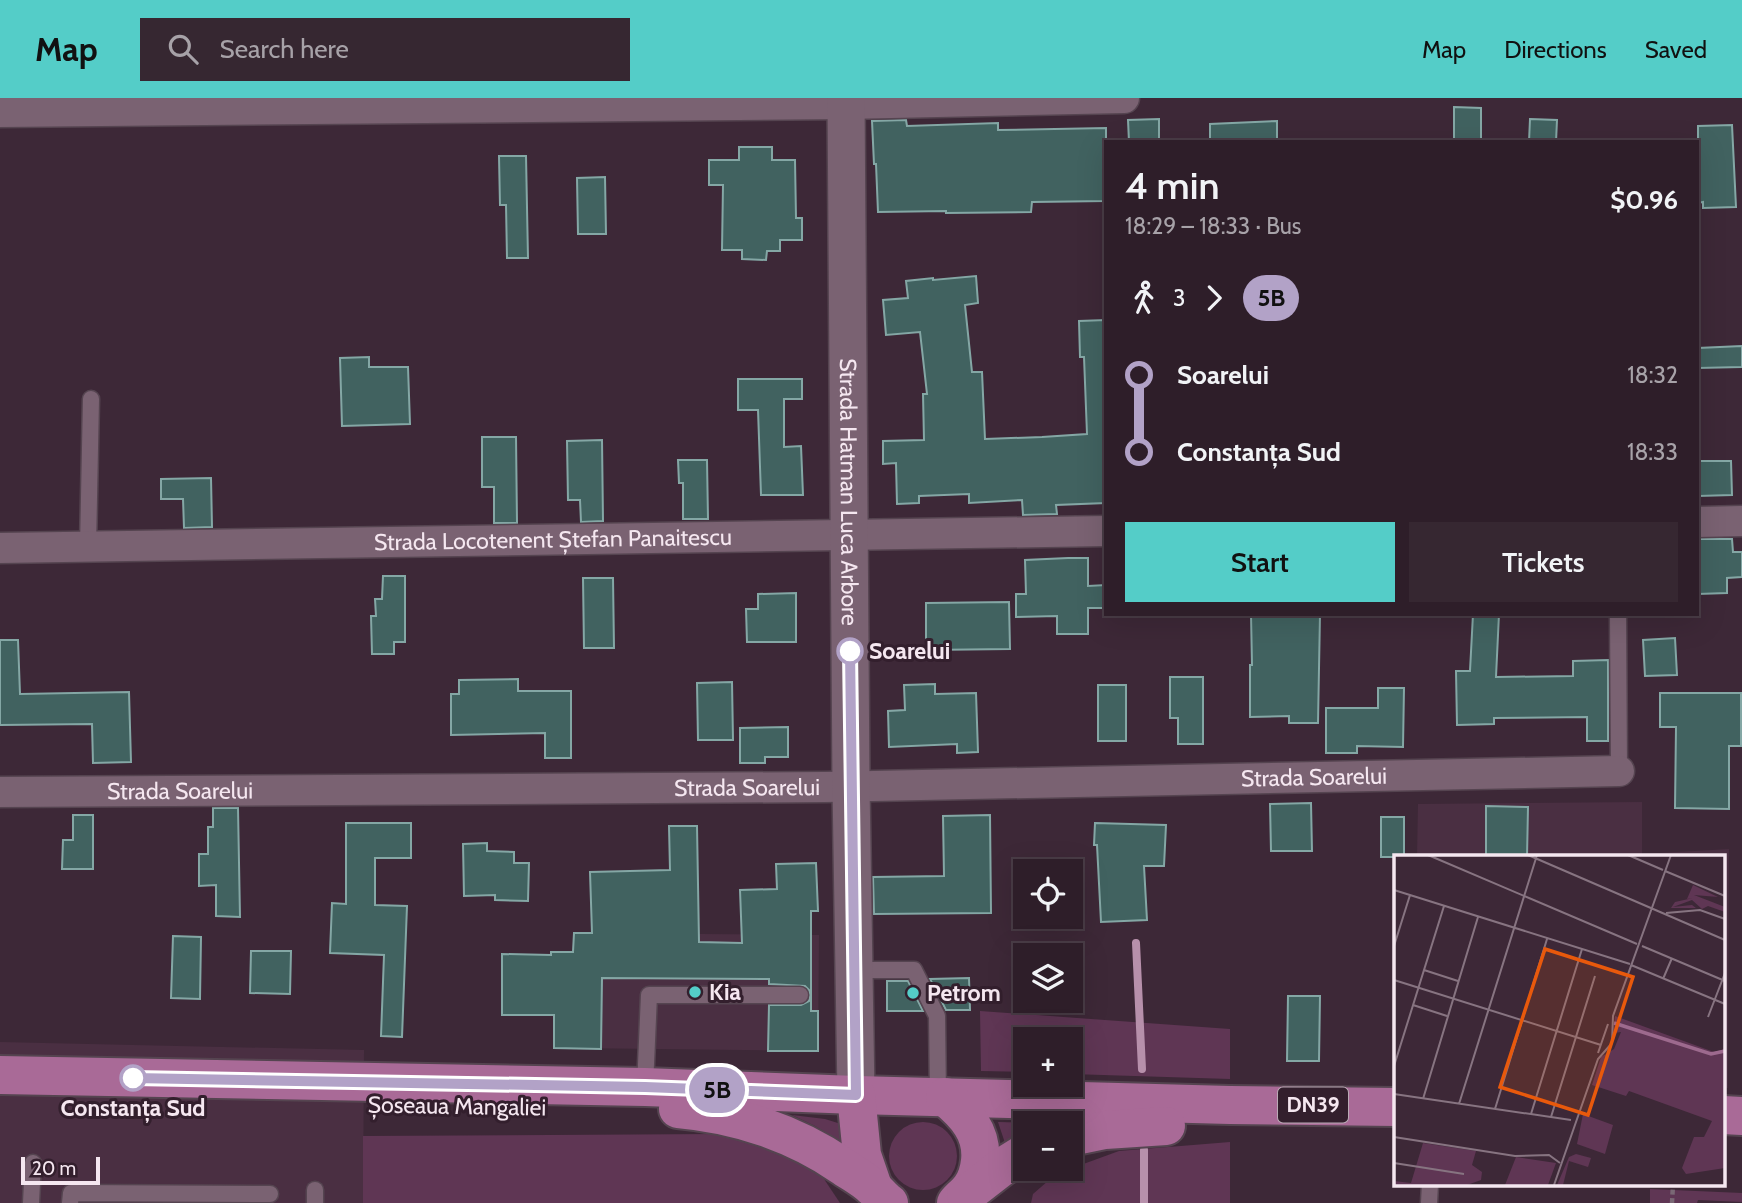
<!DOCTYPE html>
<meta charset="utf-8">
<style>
body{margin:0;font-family:Cabin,sans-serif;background:#362731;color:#f1f3f6;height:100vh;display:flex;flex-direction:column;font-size:26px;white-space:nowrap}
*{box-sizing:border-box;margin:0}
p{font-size:23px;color:#a7a2a8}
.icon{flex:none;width:38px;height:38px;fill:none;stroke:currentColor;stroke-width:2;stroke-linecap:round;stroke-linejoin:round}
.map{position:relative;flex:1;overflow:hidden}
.sheet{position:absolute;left:1104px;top:42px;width:595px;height:476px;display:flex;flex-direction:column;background:#2e1e29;border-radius:0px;box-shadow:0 7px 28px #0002,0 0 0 2px #493c46}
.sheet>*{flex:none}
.badge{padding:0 14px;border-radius:23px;font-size:24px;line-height:46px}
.controls{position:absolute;left:1013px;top:761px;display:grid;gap:14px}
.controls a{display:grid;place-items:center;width:70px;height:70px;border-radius:0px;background:#2e1e29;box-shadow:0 7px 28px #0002,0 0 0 2px #493c46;font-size:35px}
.scale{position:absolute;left:21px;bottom:18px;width:79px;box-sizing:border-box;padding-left:7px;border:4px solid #f5e7f0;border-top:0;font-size:19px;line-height:24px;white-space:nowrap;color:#f5e7f0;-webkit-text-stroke:5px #331f2d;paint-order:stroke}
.map>.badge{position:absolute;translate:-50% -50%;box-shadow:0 0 0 4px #fff}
.legs{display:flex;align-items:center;gap:10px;height:77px;padding:0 21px;font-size:23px}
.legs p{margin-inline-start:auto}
.overview{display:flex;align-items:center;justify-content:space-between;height:119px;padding:0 21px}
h1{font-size:38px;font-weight:600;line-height:52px}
.action{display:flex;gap:14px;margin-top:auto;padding:14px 21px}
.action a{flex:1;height:80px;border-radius:0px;background:#54cdc8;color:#111;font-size:28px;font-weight:600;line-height:80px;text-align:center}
.action a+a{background:#362731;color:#f1f3f6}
ul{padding:0 21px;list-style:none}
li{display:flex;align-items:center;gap:24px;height:77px;font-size:26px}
li i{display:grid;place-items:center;width:10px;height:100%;margin:0 9px;background:currentColor}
li i::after{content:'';width:18px;height:18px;margin:-9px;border:5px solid;border-radius:50%;background:#2e1e29}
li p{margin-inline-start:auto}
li:first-child i{background:linear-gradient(#0000 50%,currentColor 0)}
li:last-child i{background:linear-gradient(currentColor 50%,#0000 0)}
header{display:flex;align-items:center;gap:42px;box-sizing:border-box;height:98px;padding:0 35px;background:#54cdc8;color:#111}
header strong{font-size:33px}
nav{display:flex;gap:38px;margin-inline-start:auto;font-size:24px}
.search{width:490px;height:63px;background:#362731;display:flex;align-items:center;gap:18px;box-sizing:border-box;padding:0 24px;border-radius:0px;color:#a7a2a8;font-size:26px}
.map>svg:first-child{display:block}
</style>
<header>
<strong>Map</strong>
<div class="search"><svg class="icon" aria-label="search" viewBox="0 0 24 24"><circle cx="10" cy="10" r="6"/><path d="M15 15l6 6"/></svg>Search here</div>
<nav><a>Map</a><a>Directions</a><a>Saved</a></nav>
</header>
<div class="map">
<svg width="1742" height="1105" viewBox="0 0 1742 1105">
<rect width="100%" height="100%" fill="#3d2837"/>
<!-- built -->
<g fill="#4a2f42">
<path d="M1642 704V756L1729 751 1728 990H1723V758H1417L1418 706Z"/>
<path d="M574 835 819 837 818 953 571 950Z"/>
<path d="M0 944 364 952 363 1105H0Z"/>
</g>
<!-- green -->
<g fill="#5f3654">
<path d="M980 913 1230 931V981L1071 976V942H1026L1025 974 981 973Z"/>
<path d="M792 1017 825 1021 841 1026 842 1044 815 1028Z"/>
<path d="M998 1024 1036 1025 1026 1026 1025 1044 1008 1054Z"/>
<circle cx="923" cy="1058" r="34"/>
<path d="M717 1036 767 1042 822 1078 840 1105H363V1038Z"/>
<path d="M1230 1044V1105H1031L1033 1096 1056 1076 1119 1053Z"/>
<path d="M1650 1091 1742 1095V1104L1698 1102 1697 1105H1650Z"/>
</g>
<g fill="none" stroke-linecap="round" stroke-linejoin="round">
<!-- stream -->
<g stroke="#b790ab" stroke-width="8">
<path d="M1136 845 1142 971"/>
<path d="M1144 1052V1105"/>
</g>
</g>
<!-- building -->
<g fill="#416260" stroke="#84a7a5" stroke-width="2">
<path d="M1454 9 1481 10V44H1454Z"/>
<path d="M1159 21V44H1129L1128 22Z"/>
<path d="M1530 21 1557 22 1556 44H1529Z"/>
<path d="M906 22 907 28 998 25V32L1106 30V103L1032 104 1031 114 946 115V113L878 114 876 66H874L872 23Z"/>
<path d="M1277 23V44H1210V26Z"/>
<path d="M1732 27 1736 109 1703 110V104L1698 105V28Z"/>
<path d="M739 49H772V62H795L796 120H802V142H780V153H767L766 162 742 161V152H722L723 87H709V62H739Z"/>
<path d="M499 58H526L528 160H507L506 107H500Z"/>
<path d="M605 79 606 136H578L577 80Z"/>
<path d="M976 178 978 205 965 207 972 274H982L985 341 1042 339 1087 336 1084 259H1080L1079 223 1106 222V405L1056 407 1057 416 1023 417 1022 402 969 405V396L919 398V405L897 406 896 365 883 366V343L924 342 923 296H927L920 234 886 237 883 202 908 200 906 183 933 180V182Z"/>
<path d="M1742 248V269L1698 270V250Z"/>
<path d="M369 259V269H408L410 326 342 328 340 260Z"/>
<path d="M738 281H802V301H784V349L801 348 803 397H761L758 312H738Z"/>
<path d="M482 339H516L517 425H494V389H482Z"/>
<path d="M602 342 603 423 581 424 580 402H568L567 343Z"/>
<path d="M678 362H707L708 421H683V385H679Z"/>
<path d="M1698 363H1731L1732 397 1698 398Z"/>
<path d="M211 380 212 429 184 430 183 401H161V381Z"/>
<path d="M1698 441H1732L1733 454H1742V479L1727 480V495L1698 496Z"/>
<path d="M1068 460H1088V488L1106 487V510H1088V536H1057V518L1016 519V496H1026L1025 462Z"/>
<path d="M383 478H405V544H394V556H372L371 518H376L375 501H382Z"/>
<path d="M583 480H613L614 550H584Z"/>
<path d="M796 495V544H747L746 511H758V496Z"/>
<path d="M1009 504 1010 551 926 552V505Z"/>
<path d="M1251 516H1320L1318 625H1289V618L1250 619V567H1252Z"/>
<path d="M1473 516H1499L1496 579 1573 578V563L1608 562V643H1587V619L1494 620V626L1457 627 1456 573H1470Z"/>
<path d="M1675 540 1677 577 1645 578 1643 542Z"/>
<path d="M0 542H18L20 596 129 594 131 664 93 665 92 626 0 627Z"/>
<path d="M1170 579H1203V646H1178V620H1170Z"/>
<path d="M518 581V593H571V660H545V635L451 637V596H459V582Z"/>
<path d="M732 584 733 642H698L697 585Z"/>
<path d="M935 586V596L976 595 978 654 957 655V646L889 649 888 613 905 612 904 587Z"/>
<rect x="1098" y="587" width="28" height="56"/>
<path d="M1378 590H1404L1403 649 1357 648V655H1326V610H1378Z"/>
<path d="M1660 595H1741V648H1729V711L1675 710 1676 629H1660Z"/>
<path d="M788 629V659H765V665H740V630Z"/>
<path d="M1311 705 1312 753H1271L1270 706Z"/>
<path d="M1486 708 1528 709 1527 759H1486Z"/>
<path d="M213 710H238L240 819 216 818V787L199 788V756H208V729H213Z"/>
<path d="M73 717H93V771H62L63 742H73Z"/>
<path d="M990 717 991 815 874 816 873 779 944 778 943 718Z"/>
<rect x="1381" y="719" width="23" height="40"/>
<path d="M346 725H411V760H375V807L407 808 402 939 381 938 384 857 330 855 332 805 346 806Z"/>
<path d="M1095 725 1166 727 1164 768H1144L1147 822 1101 824 1097 747H1094Z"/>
<path d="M669 728H697L699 844 742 845 740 792 777 791 776 766 816 765 818 813H811V913H818V953H768L769 907H801L809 903 810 898 809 892 805 888 769 886V881L602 880 601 951 554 950V917H502V856L551 857V854H573L574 835H592L590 774 670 772Z"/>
<path d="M487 745V753L514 754V765H529L528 803 495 802V797L464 798 463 746Z"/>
<path d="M173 838 201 839 200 901 171 900Z"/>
<path d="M251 853H291L290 896 250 895Z"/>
<path d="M969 880 970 912H946L930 881Z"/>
<path d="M887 883H908L923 913H887Z"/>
<path d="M1288 898H1320L1319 963H1287Z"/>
</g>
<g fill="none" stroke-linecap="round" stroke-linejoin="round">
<defs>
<g id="service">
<path d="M88 449 91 301"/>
<path d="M1618 516 1619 673"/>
<path d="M854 872H914L937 918 938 998"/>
<path d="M645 989 649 897H800"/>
<path d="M31 1105 33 1065"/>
<path d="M70 1105 71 1095 270 1096"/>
<path d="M315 1105V1092"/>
<path d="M1429 1105 1430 1086"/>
</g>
<g id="minor">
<path d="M0 14 846 6 1124 0"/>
<path d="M1698 424 1742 423"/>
<path id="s1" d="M0 450 1106 433"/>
<path id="s2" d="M0 694 825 689 1619 673"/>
</g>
<g id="tertiary">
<path id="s3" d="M846 0 851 688 856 997"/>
</g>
<g id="primary">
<path d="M0 977 645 989 856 997 1230 1007 1396 1009"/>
<path d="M856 997 862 1057 873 1089"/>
<path d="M945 999C966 1016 983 1035 980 1063 979 1072 976 1082 971 1089 967 1095 960 1100 956 1105"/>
<path d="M678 1011C736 1016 794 1035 842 1068 852 1075 864 1081 873 1090 879 1095 883 1101 889 1105"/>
<path d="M1723 1017 1742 1018"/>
<path d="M1071 1039 1105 1032 1166 1028"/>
<path d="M966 1097 1002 1069 1026 1054"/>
</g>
</defs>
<!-- service casing -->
<use href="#service" stroke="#554450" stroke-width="19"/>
<!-- minor casing -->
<use href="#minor" stroke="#554450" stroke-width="33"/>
<!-- tertiary casing -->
<use href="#tertiary" stroke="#554450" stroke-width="40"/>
<!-- primary casing -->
<use href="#primary" stroke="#554450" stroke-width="42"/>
<!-- path -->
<path stroke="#7a6875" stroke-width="4.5" stroke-dasharray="5 3.5" stroke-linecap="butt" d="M1672 1105 1673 1086"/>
<!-- service -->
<use href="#service" stroke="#7a6272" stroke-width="16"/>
<!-- minor -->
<use href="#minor" stroke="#7a6272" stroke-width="30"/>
<!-- tertiary -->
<use href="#tertiary" stroke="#7a6272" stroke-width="37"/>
<!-- primary -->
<use href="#primary" stroke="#a96a97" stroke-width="38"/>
</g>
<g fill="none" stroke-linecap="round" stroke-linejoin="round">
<defs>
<path id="line-1" d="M133 980 645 989 856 997 850 553"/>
</defs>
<!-- line-1 casing -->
<use href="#line-1" stroke="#fff" stroke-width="16"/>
<!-- line-1 -->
<use href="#line-1" stroke="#b2a2c7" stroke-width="10"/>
</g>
<!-- markers -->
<g fill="#fff" stroke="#b2a2c7" stroke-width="3.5">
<circle cx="850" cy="553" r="12"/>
<circle cx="133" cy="980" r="12"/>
</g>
<g fill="#54cdc8" stroke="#331f2d" stroke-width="2.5">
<circle cx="695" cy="894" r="7"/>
<circle cx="913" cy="895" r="7"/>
</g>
<g text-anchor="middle" stroke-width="6" stroke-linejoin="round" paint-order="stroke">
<!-- shield labels -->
<rect fill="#331f2d" stroke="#bbabb6" stroke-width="2" x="1278" y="989.5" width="70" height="35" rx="5"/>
<g font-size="21" font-weight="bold" fill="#f5e7f0">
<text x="1313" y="1014">DN39</text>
</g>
<!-- street labels -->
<g font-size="23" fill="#f5e7f0" stroke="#331f2d">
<text dy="8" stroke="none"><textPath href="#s3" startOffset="394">Strada Hatman Luca Arbore</textPath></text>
<text dy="8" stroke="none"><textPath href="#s1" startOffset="553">Strada Locotenent Ștefan Panaitescu</textPath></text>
<text dy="8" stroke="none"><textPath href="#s2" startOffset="1314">Strada Soarelui</textPath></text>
<text dy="8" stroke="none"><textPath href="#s2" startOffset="747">Strada Soarelui</textPath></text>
<text dy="8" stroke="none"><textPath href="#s2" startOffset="180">Strada Soarelui</textPath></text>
<text transform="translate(457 1008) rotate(1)" y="8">Șoseaua Mangaliei</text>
</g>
<!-- stop labels -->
<g font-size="23" font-weight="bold" fill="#f5e7f0" stroke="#331f2d" text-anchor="start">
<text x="869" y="561">Soarelui</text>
<text x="133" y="1018" text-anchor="middle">Constanța Sud</text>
</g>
<!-- poi labels -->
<g font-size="23" font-weight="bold" fill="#f5e7f0" stroke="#331f2d" text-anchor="start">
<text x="709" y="902">Kia</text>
<text x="927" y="903">Petrom</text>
</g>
</g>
<!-- overview -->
<g transform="translate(1394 757)">
<rect width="331" height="331" fill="#3d2837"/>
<path d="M299 30 324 42 300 40 331 52V57L314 51 308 54 298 45 279 52 298 50 302 53H277L281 47 299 43 293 44ZM221 161 320 197 331 194V313L292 319 288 313 300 282H310L318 266 235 236 232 241 198 230 207 202 220 194 227 177 220 178ZM189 259 219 270 211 299 183 289ZM29 288 82 296 78 310 88 317 87 325 73 330H0V326L17 328ZM182 299 197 303 194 312 175 306 169 330H163L175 302ZM122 302 162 308 154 330H111Z" fill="#5f3654"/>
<path fill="none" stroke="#9d6a8e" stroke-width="3.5" d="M220 168 317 199 331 196"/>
<path fill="none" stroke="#877481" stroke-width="2" d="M34 0 243 89M134 0 331 85M234 0 269 15M271 16 331 41M0 35 236 109M272 58 306 55 331 64M0 91 16 40M248 91 331 126M237 110 331 149M30 115 64 126M269 124 278 103M0 125 207 190M19 150 53 161M314 162 331 118M204 198 214 169M0 211 50 51M0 239 177 265M29 244 84 62M65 249 143 0M101 254 153 84M137 259 188 94M157 262 201 121M0 282 121 301 155 300 166 308M0 308 70 319M160 330 204 204 218 188 219 161 277 0"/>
<path fill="#e8590c" fill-opacity="0.15" stroke="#e8590c" stroke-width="3.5" d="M151 94 239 122 194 260 106 232Z"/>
<rect width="331" height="331" fill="none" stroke="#f5e7f0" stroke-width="3.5"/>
</g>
</svg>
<div class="controls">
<a><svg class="icon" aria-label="locate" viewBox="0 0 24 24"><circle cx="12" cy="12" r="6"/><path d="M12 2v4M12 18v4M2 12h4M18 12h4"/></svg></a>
<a><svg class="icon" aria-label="layers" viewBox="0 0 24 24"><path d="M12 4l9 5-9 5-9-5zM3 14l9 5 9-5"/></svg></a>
<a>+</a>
<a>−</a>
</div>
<div class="scale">20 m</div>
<b class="badge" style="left:717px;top:992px;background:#b2a2c7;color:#111">5B</b>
<section class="sheet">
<div class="overview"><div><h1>4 min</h1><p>18:29 – 18:33 · Bus</p></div><b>$0.96</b></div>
<div class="legs"><svg class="icon" aria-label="walk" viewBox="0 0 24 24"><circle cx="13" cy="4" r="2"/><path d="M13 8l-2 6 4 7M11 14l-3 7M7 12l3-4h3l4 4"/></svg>3<svg class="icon" aria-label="forward" viewBox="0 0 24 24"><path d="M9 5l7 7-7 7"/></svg><b class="badge" style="background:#b2a2c7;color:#111">5B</b></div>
<ul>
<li><i style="color:#b2a2c7"></i><b>Soarelui</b><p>18:32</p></li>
<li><i style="color:#b2a2c7"></i><b>Constanța Sud</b><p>18:33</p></li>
</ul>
<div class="action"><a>Start</a><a>Tickets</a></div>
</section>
</div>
